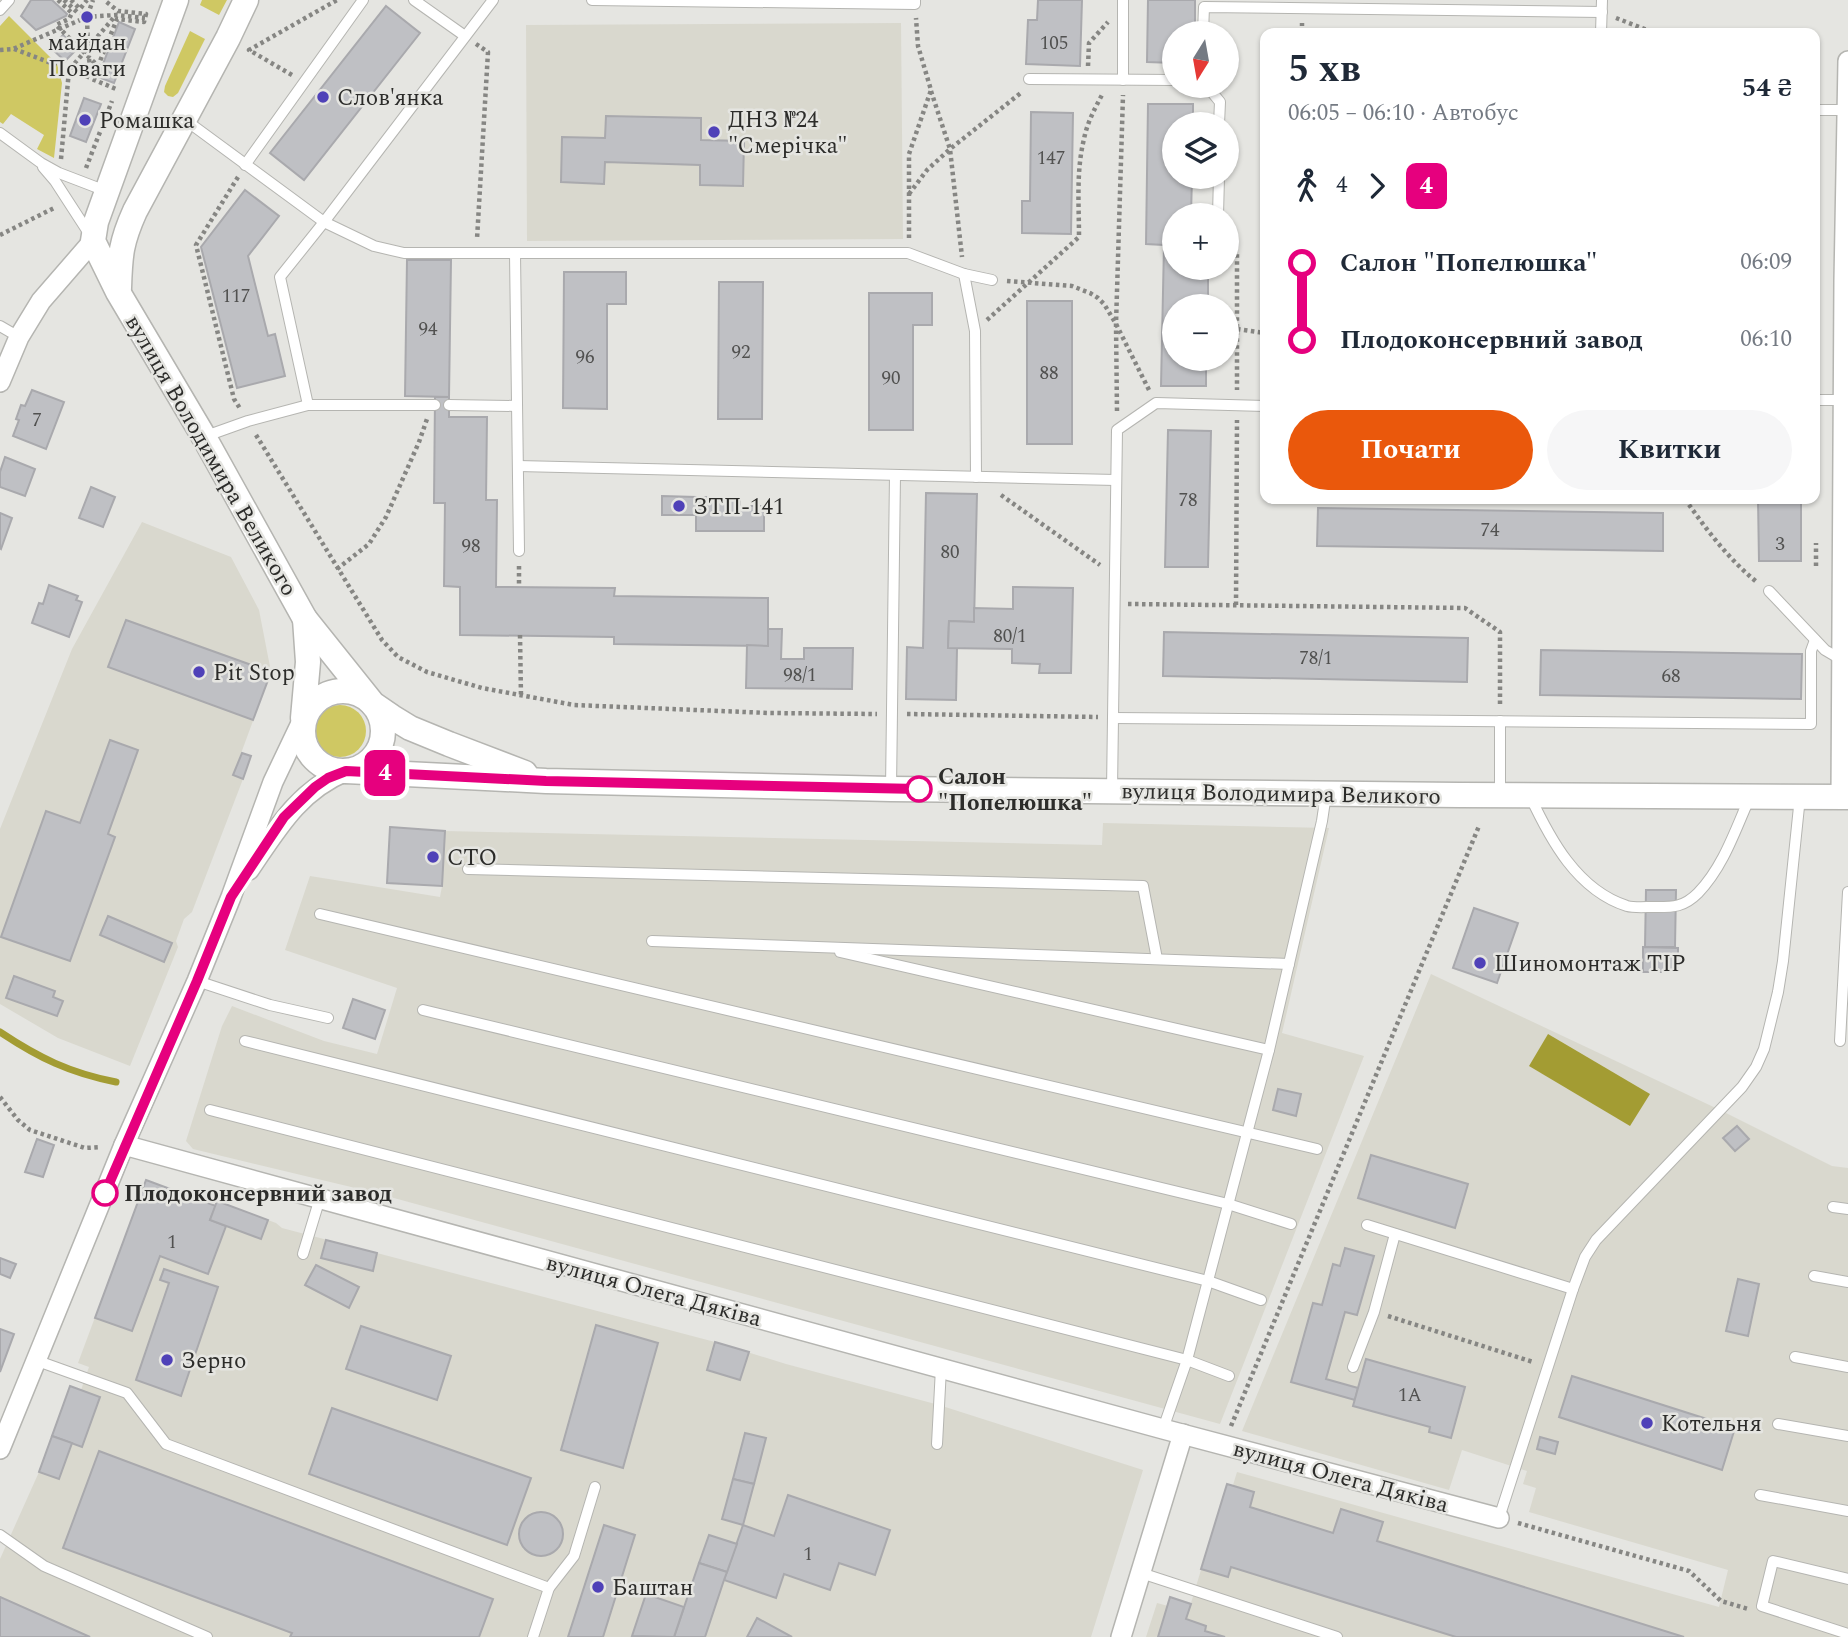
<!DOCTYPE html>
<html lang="uk">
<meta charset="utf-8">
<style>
body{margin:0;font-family:Spectral,serif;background:#f6f6f7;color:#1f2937;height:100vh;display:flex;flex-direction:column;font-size:26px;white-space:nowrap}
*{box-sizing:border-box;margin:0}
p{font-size:23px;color:#747a83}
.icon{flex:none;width:38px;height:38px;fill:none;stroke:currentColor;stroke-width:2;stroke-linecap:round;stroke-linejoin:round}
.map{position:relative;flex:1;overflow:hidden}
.sheet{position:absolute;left:1260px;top:28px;width:560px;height:476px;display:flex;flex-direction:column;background:#fff;border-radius:14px;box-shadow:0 2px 5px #0004}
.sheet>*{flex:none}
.badge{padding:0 14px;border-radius:10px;font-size:24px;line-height:46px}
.needle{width:46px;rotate:191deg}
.controls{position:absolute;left:1162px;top:21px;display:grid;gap:14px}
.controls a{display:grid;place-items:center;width:77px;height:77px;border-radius:50%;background:#fff;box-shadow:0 2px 5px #0004;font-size:35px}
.map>.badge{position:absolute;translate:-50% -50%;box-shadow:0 0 0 4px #fff}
.legs{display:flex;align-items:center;gap:10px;height:77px;padding:0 28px;font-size:23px}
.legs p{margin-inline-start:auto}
.headline{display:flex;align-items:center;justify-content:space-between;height:119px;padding:0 28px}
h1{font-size:38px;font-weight:700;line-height:52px}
.cta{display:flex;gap:14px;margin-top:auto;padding:14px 28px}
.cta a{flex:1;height:80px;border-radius:42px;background:#ea580c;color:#fff;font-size:28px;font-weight:700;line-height:80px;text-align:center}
.cta a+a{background:#f6f6f7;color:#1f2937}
ul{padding:0 28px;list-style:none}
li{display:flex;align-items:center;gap:24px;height:77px;font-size:26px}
li i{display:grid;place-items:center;width:10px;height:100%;margin:0 9px;background:currentColor}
li i::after{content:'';width:18px;height:18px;margin:-9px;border:5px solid;border-radius:50%;background:#fff}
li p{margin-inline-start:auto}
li:first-child i{background:linear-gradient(#0000 50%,currentColor 0)}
li:last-child i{background:linear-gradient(currentColor 50%,#0000 0)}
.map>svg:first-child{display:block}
</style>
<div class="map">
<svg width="1848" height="1637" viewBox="0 0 1848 1637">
<rect width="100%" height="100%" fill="#e5e5e1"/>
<!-- built -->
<g fill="#d9d8ce">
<path d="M901 23 903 239 527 241 526 25Z"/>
<path d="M142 522 231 557 259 610 271 672 233 775 243 779 192 912 184 919 176 941 178 947 130 1066 58 1038 0 1004V829L72 649Z"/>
<path d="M1103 823 1329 828 1282 1033 1364 1056 1220 1424 372 1192 193 1149 186 1141 222 1026 232 1006 324 1041 377 1054 397 988 285 950 310 876 440 897 442 886 445 831 1102 845Z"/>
<path d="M1431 974 1720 1110 1832 1166 1848 1168V1637H1146L1157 1603 1168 1606 1170 1597 1191 1603 1227 1484 1233 1485 1237 1472 1719 1607 1728 1570 1529 1512 1536 1488 1523 1484 1527 1471 1462 1450 1449 1490 1242 1431Z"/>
<path d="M146 1180 215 1206 217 1201 276 1223 282 1228 715 1342 786 1364 939 1405 1143 1470 1091 1637H0V1559L39 1472 70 1386 81 1390 89 1367 78 1363Z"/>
</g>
<!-- green -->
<g fill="#cfc863">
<path d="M202 0H227L219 15 200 5Z"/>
<path d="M9 16 57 64 62 83 54 158 37 149 44 135 11 114 3 124 0 122V26Z"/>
<path d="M190 31 205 39 178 93 173 97 168 96 164 92 165 86Z"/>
<circle cx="340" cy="731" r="26"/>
</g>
<!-- water -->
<path fill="#a39c33" d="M1548 1034 1650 1094 1630 1126 1529 1066Z"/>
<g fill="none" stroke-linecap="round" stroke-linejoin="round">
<!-- stream -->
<path stroke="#a39c33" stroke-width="7" d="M0 1032C39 1058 70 1073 116 1082"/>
</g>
<!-- building -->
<g fill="#bfc0c4" stroke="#a9a9ad" stroke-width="2">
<path d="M31 0H52L67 14 66 16 36 30 21 16Z"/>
<path d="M1038 0H1082L1080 66 1026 64 1028 20H1037Z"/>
<path d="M1148 0H1195V33H1174V63L1147 62Z"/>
<path d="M386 6 420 33 304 180 270 153Z"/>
<path d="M119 22 135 29 119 70 103 64Z"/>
<path d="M63 35 77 49 65 61 51 48Z"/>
<path d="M103 64 119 70 114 83 98 77Z"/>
<path d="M84 98 101 104 86 142 70 136Z"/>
<path d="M1148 104H1193V124H1174V177H1192L1191 215H1174V268H1208V306H1174V359H1206V386H1161L1164 245 1146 244Z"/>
<path d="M1031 112 1073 113 1071 234 1022 233V201H1030Z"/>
<path d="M606 116 701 118V140L744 141 743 186 700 185V165L605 162 604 184 561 182 562 137 605 138Z"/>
<path d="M245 190 279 216 248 256 268 336 275 334 285 376 237 388 201 247Z"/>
<path d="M407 260H451L449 397 405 396Z"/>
<path d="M564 272H626V304H607V409L563 408Z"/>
<path d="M719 282H763L762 419H718Z"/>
<path d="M869 293H932V325H913V430H869Z"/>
<rect x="1027" y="301" width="45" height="143"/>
<path d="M32 390 64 402 46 449 13 436 19 420 16 419 21 405 25 406Z"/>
<path d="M435 397H449V417H487L486 500H497L496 587 615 588 614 596 768 598V646L614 644V637L460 635V587L444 586 445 503H434Z"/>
<path d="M1168 430 1211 431 1208 567H1165Z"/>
<path d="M5 457 35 469 25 496 0 487V472Z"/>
<path d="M91 487 115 497 103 527 79 518Z"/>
<path d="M926 493 977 494 974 622 949 621 948 648H957L956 700 906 699 907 647 923 648Z"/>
<path d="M662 496 696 497V515H662Z"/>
<path d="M696 497H740V506H764V531H696Z"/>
<path d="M1758 499H1801V561H1759Z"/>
<path d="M1318 508 1663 513V551L1317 546Z"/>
<path d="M0 513 12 518 1 549 0 548Z"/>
<path d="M49 585 78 596 76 600 82 602 69 637 32 623 39 603 43 604Z"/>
<path d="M1013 587 1073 588 1071 673H1039L1040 664 1012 663V649L948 648 949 621 974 622V608L1013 609Z"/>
<path d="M126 620 271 672 253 720 108 667Z"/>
<path d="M768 629H782L781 659H804V648H853L852 689 746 688 747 645 768 646Z"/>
<path d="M1164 632 1468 638 1467 682 1163 676Z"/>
<path d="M1541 650 1802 654 1801 699 1540 695Z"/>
<path d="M110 740 138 750 108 834 115 837 70 961 1 937 46 811 80 823Z"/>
<path d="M242 753 251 756 243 779 233 775Z"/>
<path d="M390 827 445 831 442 886 387 883Z"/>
<path d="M1646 890H1676L1675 947H1645Z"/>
<path d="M1474 908 1518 923 1497 983 1453 968Z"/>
<path d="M108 916 172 943 164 962 100 935Z"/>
<path d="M1643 947 1678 948V972H1643Z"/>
<path d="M14 976 55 991 53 997 63 1001 57 1016 6 998Z"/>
<path d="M353 999 385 1010 375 1039 343 1028Z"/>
<path d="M1278 1089 1301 1094 1296 1116 1273 1110Z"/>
<path d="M1737 1126 1749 1139 1735 1151 1723 1138Z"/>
<path d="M37 1139 54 1145 43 1177 25 1172Z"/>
<path d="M1371 1155 1468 1184 1455 1228 1358 1198Z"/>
<path d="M146 1180 216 1206 210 1220 226 1226 208 1274 160 1256 132 1331 95 1318Z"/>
<path d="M217 1201 268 1220 261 1239 210 1220Z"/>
<path d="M326 1240 377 1253 373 1271 321 1258Z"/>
<path d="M1345 1248 1374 1256 1357 1315 1345 1312 1326 1379 1358 1388 1355 1400 1291 1382 1313 1303 1322 1305 1333 1264 1340 1266Z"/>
<path d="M0 1258 16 1264 10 1278 0 1274Z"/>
<path d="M316 1265 359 1287 349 1308 305 1285Z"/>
<path d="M164 1269 218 1287 181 1396 136 1380 169 1283 160 1280Z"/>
<path d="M1738 1279 1759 1284 1748 1336 1726 1331Z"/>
<path d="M596 1325 658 1343 623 1468 561 1450Z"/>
<path d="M361 1326 451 1356 437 1400 346 1369Z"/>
<path d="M0 1329 14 1334 0 1372Z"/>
<path d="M715 1342 749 1352 740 1380 707 1370Z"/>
<path d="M1366 1359 1465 1387 1451 1438 1429 1432 1430 1427 1353 1406Z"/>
<path d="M1572 1376 1735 1428 1722 1470 1559 1417Z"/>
<path d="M70 1386 100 1397 82 1447 52 1436Z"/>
<path d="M332 1408 531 1478 507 1545 309 1474Z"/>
<path d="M745 1433 766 1438 754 1484 733 1479Z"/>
<path d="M52 1436 72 1443 59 1479 39 1472Z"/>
<path d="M1540 1437 1558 1442 1555 1454 1537 1449Z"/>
<path d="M99 1451 493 1599 479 1637H290L292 1633 63 1548Z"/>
<path d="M733 1479 754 1484 743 1525 722 1519Z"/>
<path d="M1227 1484 1254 1492 1250 1507 1333 1533 1341 1509 1383 1522 1377 1541 1684 1637H1456L1231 1567 1228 1577 1201 1569Z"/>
<path d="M788 1495 890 1530 875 1575 839 1563 830 1590 784 1574 776 1598 724 1580 743 1525 774 1536Z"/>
<circle cx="541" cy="1534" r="22"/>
<path d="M604 1525 635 1535 603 1637H568Z"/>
<path d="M709 1535 737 1544 727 1572 699 1563Z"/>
<path d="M699 1563 727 1572 724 1580 705 1637H674Z"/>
<path d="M646 1594 684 1607 674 1637 632 1636Z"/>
<path d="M0 1597 90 1637H0Z"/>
<path d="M1170 1597 1191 1604 1186 1619 1206 1626 1205 1631 1225 1637H1158Z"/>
<path d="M757 1618 792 1637H747Z"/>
</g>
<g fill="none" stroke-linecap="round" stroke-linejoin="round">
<defs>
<g id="service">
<path d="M414 0 465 36"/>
<path d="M592 0 915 4V0"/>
<path d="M1123 0V80"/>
<path d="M0 10 9 0"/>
<path d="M1203 33 1204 7 1602 12"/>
<path d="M1601 33 1602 0"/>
<path d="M1029 79 1174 80"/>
<path d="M1207 86 1220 102 1219 124"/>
<path d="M1815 110H1848"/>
<path d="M184 119 324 222 374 246 404 253H908L964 274 992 280"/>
<path d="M0 133 41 163 59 173 106 191"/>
<path d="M245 165 363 0"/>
<path d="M43 167 55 181 90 235"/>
<path d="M1218 215 1219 177"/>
<path d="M515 254 519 551"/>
<path d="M964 274 975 331 976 477"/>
<path d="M0 326 19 337"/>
<path d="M1815 400H1843"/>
<path d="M308 405 280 277 324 222 493 0"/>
<path d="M449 405 517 406"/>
<path d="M206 436 248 421 308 405H435"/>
<path d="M518 466 1116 480"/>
<path d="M1769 591 1825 650 1842 660"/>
<path d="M1113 718 1811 724V651L1815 640"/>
<path d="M1500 721V794"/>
<path d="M891 789 895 475"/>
<path d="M1112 790 1117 430 1156 403 1265 406"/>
<path d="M1530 796C1550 839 1577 890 1627 906 1634 908 1645 907 1653 907 1672 907 1683 908 1698 893 1723 867 1735 831 1749 799"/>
<path d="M468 869 1143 886 1157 959"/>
<path d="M320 914 1317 1149"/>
<path d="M652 941 1289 964"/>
<path d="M840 952 1269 1050"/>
<path d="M197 981 270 1005 328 1018"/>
<path d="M423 1010 1228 1204 1291 1224"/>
<path d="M245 1041 1208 1281 1261 1300"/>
<path d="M1840 1041 1848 892"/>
<path d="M210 1110 1187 1360 1229 1376"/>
<path d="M1833 1207 1848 1209"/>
<path d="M1367 1225 1573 1289"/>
<path d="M303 1254 320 1198"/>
<path d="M1814 1276 1848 1282"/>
<path d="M1795 1357 1848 1367"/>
<path d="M35 1360 127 1393 166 1444 549 1588"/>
<path d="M1353 1367 1374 1312 1395 1234"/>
<path d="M1778 1424 1848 1436"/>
<path d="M1163 1429 1187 1360 1269 1050 1322 821 1326 794"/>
<path d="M937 1444 941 1368"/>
<path d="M1760 1495 1848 1511"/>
<path d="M1499 1518 1573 1289 1585 1257 1596 1240 1742 1087 1756 1067 1764 1049 1778 992 1783 961 1800 797"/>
<path d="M0 1535 44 1566 207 1637"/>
<path d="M1141 1573 1337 1637"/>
<path d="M1848 1579 1773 1561 1762 1606 1848 1634"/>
<path d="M533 1637 549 1588 574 1556 595 1487"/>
</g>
<g id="minor">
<path d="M0 382 19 337 41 301 93 241"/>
<path d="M1841 797 1844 281 1848 61"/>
<path d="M249 870C277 829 298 791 346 771"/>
<path d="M124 1145 1163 1429 1499 1518"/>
<path d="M0 1449 124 1145 197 981 231 897 273 782 303 719"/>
<path d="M1121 1637 1183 1434"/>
</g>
<g id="tertiary">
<path d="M176 0 96 222 93 241 118 292 204 437 305 619 373 704 392 717 410 728 449 744 525 773"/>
<path d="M119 288C120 255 121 242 135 211L228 38 246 0"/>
<circle cx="343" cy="731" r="40"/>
<path d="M303 718 308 662 305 619"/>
<path d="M346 771 546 781 891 789 1459 795 1848 797"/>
</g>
</defs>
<!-- service casing -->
<use href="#service" stroke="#b5b5b1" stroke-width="12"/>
<!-- minor casing -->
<use href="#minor" stroke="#b5b5b1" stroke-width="22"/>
<!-- tertiary casing -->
<use href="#tertiary" stroke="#b5b5b1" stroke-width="27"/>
<!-- path -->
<g stroke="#868683" stroke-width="4.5" stroke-dasharray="3.5 3.5" stroke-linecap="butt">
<path d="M58 0 72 13 69 19 56 25 98 66 117 19 144 22 146 14 118 11 104 0"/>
<path d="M64 0 77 12 87 17 116 15 145 18"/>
<path d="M71 0 80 9 87 0"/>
<path d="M1616 18 1655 33"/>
<path d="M1302 33V23"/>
<path d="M476 44 488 52 477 239"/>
<path d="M14 49 91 78"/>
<path d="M0 50 13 49 87 17"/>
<path d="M88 50 87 17 93 0"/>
<path d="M89 59 92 79 116 89"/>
<path d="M1088 66 1089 43 1108 22"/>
<path d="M292 75 249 50 337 0"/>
<path d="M931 91 950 149 962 257"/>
<path d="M61 159 69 70 116 15"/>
<path d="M86 168 112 101"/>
<path d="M238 177 196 245 234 399 241 410"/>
<path d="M909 194 927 170 950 149 1022 92"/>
<path d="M0 235 56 207"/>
<path d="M1227 236 1237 253V390"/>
<path d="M909 238V154L931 90 918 46 916 18"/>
<path d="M1007 281 1072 286 1090 293 1098 298 1104 304 1116 324 1150 392"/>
<path d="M987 320 1079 237C1079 205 1076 171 1084 139 1087 123 1095 108 1103 93"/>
<path d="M1237 329 1265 333"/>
<path d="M1117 411 1116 324 1123 95"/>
<path d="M256 435 382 640 398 657 427 672 482 688 574 705 769 713 877 714"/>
<path d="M1001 495 1100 565"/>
<path d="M1685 499C1706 529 1729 560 1758 583"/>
<path d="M519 566V587"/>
<path d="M1816 566V543"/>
<path d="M337 569 369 544 386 517 419 442 427 419"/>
<path d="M1128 604 1465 608 1500 632V706"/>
<path d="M1236 605 1237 420"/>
<path d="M520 635 521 697"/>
<path d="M907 714 1098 717"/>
<path d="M0 1097 18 1120 30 1130 85 1148 101 1147"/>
<path d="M1388 1316 1533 1362"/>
<path d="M1231 1426 1479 826"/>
<path d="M1518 1523 1689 1571 1721 1601 1748 1609"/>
</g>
<!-- service -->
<use href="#service" stroke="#fff" stroke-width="10"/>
<!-- minor -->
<use href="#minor" stroke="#fff" stroke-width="19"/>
<!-- tertiary -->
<use href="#tertiary" stroke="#fff" stroke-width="24"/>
</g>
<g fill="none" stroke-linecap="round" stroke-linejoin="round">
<defs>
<path id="line-1" d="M105 1193 197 981 231 897 284 817 315 787 328 778 346 771 546 781 919 789"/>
</defs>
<!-- line-1 casing -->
<use href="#line-1" stroke="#fff" stroke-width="16"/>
<!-- line-1 -->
<use href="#line-1" stroke="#e6007e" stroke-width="10"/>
</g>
<!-- markers -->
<g fill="#4f41b8" stroke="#e5e5e1" stroke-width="2.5">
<circle cx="87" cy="17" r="7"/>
<circle cx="323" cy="97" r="7"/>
<circle cx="85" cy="120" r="7"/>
<circle cx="714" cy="132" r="7"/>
<circle cx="679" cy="506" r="7"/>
<circle cx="199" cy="672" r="7"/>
<circle cx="433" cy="857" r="7"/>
<circle cx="1480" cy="963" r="7"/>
<circle cx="167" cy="1360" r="7"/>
<circle cx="1647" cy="1423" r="7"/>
<circle cx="598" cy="1587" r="7"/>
</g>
<g fill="#fff" stroke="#e6007e" stroke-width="3.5">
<circle cx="919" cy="789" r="12"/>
<circle cx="105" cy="1193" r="12"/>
</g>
<g text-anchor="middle" stroke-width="5" stroke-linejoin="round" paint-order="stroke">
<!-- number labels -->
<g font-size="19" fill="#515150">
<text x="1054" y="49">105</text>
<text x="1051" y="164">147</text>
<text x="236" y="302">117</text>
<text x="428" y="335">94</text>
<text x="741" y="358">92</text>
<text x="585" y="363">96</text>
<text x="1049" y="379">88</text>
<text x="891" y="384">90</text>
<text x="37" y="426">7</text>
<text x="1188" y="506">78</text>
<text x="1490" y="536">74</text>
<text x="1780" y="550">3</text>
<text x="471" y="552">98</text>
<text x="950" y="558">80</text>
<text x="1010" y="642">80/1</text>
<text x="1316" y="664">78/1</text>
<text x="800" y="681">98/1</text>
<text x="1671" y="682">68</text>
<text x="172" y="1248">1</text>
<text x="1410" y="1401">1А</text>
<text x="808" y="1560">1</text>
</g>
<!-- poi labels -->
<g font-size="23" fill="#2c2c2a" stroke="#e5e5e1" text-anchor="start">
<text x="87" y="50" text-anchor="middle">майдан<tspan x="87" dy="26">Поваги</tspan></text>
<text x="337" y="105">Слов'янка</text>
<text x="728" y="127">ДНЗ №24<tspan x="728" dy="26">"Смерічка"</tspan></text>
<text x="99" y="128">Ромашка</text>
<text x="693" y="514">ЗТП-141</text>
<text x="213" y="680">Pit Stop</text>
<text x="447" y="865">СТО</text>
<text x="1494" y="971">Шиномонтаж ТІР</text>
<text x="181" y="1368">Зерно</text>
<text x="1661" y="1431">Котельня</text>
<text x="612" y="1595">Баштан</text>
</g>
<!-- street labels -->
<g font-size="23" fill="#2c2c2a" stroke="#e5e5e1">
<text transform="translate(212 455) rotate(60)" y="8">вулиця Володимира Великого</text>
<text transform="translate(1281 793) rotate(1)" y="8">вулиця Володимира Великого</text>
<text transform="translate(654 1290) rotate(15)" y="8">вулиця Олега Дяківа</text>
<text transform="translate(1341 1476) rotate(15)" y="8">вулиця Олега Дяківа</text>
</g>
<!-- stop labels -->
<g font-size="23" font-weight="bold" fill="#2c2c2a" stroke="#e5e5e1" text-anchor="start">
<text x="938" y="784">Салон<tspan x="938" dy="26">"Попелюшка"</tspan></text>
<text x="124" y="1201">Плодоконсервний завод</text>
</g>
</g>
</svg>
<div class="controls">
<a><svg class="needle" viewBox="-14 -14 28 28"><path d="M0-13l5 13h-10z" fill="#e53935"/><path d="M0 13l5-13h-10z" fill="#747a83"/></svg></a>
<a><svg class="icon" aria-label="layers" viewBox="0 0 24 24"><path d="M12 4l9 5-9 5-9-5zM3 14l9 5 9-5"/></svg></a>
<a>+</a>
<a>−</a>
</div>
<b class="badge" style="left:385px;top:773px;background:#e6007e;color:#fff">4</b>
<section class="sheet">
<div class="headline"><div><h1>5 хв</h1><p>06:05 – 06:10 · Автобус</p></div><b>54 ₴</b></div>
<div class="legs"><svg class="icon" aria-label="walk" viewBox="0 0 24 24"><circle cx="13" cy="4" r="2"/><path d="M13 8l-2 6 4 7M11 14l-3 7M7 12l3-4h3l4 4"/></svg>4<svg class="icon" aria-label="forward" viewBox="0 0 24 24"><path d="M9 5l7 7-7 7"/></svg><b class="badge" style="background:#e6007e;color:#fff">4</b></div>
<ul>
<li><i style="color:#e6007e"></i><b>Салон &quot;Попелюшка&quot;</b><p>06:09</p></li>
<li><i style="color:#e6007e"></i><b>Плодоконсервний завод</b><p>06:10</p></li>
</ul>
<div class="cta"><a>Почати</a><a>Квитки</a></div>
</section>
</div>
